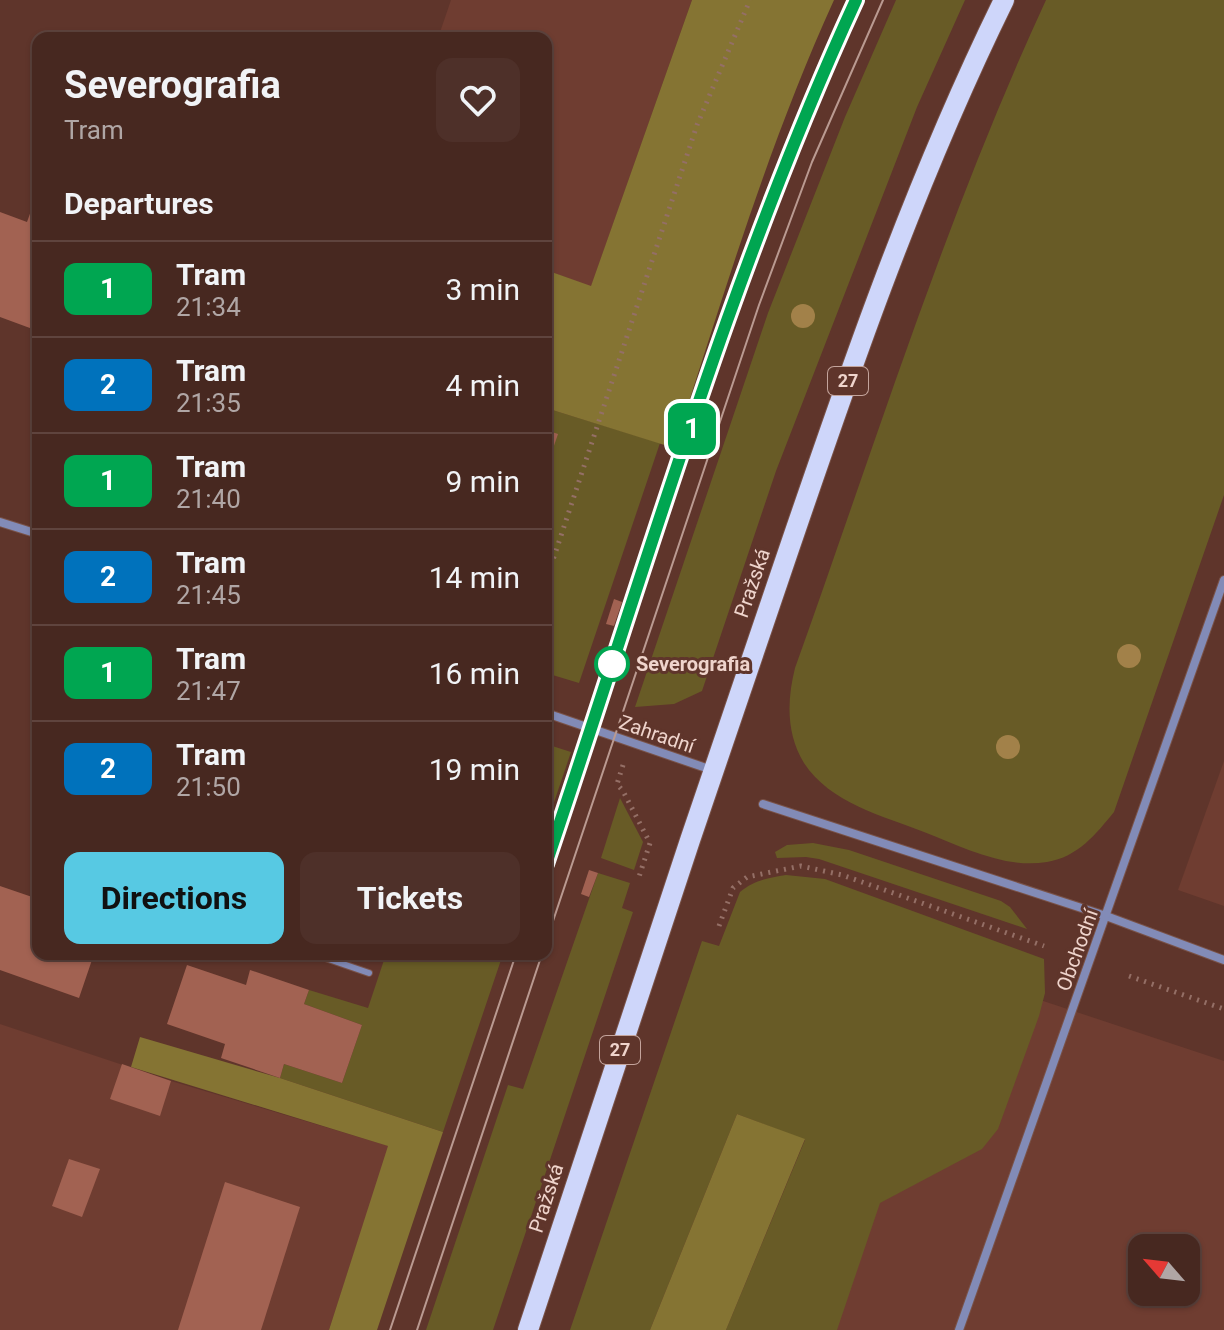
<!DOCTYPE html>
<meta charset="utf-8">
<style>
body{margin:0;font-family:Roboto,sans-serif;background:#4e3029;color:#f1f3f6;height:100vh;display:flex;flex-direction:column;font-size:30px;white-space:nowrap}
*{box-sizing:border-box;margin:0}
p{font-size:26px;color:#b0a6a5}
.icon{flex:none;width:44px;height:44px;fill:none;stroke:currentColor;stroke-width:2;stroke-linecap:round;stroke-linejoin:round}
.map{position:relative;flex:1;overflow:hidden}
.details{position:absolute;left:32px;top:32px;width:520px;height:928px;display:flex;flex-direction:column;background:#472820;border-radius:16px;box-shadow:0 2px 6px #0004,0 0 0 2px #5f443e}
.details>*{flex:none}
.badge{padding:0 16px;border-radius:12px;font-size:28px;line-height:52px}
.needle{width:52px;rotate:298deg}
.tools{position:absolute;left:1128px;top:1234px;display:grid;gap:16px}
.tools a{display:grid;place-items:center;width:72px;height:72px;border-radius:16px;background:#472820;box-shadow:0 2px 6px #0004,0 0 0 2px #5f443e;font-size:40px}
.map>.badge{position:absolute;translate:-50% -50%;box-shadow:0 0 0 4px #fff}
h2{padding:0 32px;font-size:30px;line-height:72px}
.round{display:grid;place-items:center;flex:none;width:84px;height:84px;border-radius:16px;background:#4e3029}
.overview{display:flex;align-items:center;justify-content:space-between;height:136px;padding:0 32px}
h1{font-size:38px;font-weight:700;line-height:60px}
.cta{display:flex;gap:16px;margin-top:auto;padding:16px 32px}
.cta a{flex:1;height:92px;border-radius:16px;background:#57c9e3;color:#111;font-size:32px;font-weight:700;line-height:92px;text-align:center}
.cta a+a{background:#4e3029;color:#f1f3f6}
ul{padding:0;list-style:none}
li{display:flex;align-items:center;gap:24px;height:96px;padding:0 32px;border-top:2px solid #5f443e}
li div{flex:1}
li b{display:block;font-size:30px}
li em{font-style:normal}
li .badge{min-width:88px;font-weight:700;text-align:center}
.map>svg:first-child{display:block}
</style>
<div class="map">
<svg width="1224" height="1330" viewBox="0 0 1224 1330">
<rect width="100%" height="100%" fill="#5f352b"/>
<!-- built -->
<g fill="#6f3d31" fill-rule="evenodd">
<path d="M451 0H692L591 287 546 270V38H438Z"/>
<path d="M1224 761V906L1178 890Z"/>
<path d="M902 954 1224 1061V1330H768ZM1142 1248H1186V1292H1142Z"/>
<path d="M0 1024 171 1081 389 1146 329 1330H0Z"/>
</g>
<!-- green -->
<g fill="#685b26">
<path d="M896 0H965L917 107 776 471 702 691 674 704 635 707 768 313 845 117Z"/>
<path d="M1046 0H1224V495L1114 812C1096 834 1078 857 1047 862 1004 869 963 847 924 832 883 816 830 803 804 763 786 734 787 700 795 668 875 445 946 216 1046 0Z"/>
<path d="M546 408 660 443 579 683 546 673Z"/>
<path d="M546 744 571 752 546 826Z"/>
<path d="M620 798 643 842 634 870 601 858Z"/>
<path d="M813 843 849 850 1001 901 1010 907 1027 929 819 859 806 857 777 858 775 852 787 845Z"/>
<path d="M598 873 630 883 622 908 633 912 493 1330H426L508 1085 523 1089Z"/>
<path d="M786 875 825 879 1044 959 1045 993 1039 1016 998 1129 982 1149 880 1203 837 1330H726L805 1140 737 1114 650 1330H570L702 941 719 946 740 892C754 880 768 878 786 875Z"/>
<path d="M386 954H503L443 1132 280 1078 284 1064 342 1083 362 1025 304 1004 309 990 368 1008Z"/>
</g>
<!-- forest -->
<g fill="#857433">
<path d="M692 0H834C768 145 723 297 674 448L546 408V270L591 286Z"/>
<path d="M140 1037 280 1078 443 1132 377 1330H329L388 1146 131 1067Z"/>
<path d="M737 1114 805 1139 726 1330H650Z"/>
</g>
<!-- building -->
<g fill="#a26252">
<path d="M32 208 38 210V331L0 317V212L27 222Z"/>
<path d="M546 430 558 434 546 469Z"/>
<path d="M614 599 622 602 614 626 606 624Z"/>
<path d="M589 870 598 873 589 897 581 894Z"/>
<path d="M0 886 38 899V954H94L79 998 0 970Z"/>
<path d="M187 965 246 985 250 970 309 990 304 1004 362 1025 342 1083 284 1064 280 1078 221 1058 225 1044 167 1024Z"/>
<path d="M122 1064 171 1081 160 1116 110 1099Z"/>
<path d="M69 1159 100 1169 82 1217 52 1206Z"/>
<path d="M225 1182 300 1207 261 1330H178Z"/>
</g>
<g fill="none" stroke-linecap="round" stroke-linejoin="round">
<defs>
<path id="service" d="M314 954 369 973"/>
<g id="minor">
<path d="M0 522 38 534"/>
<path d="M546 713 712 770"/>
<path d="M763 804 1106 916 1224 960"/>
<path d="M959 1330 1224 580"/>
</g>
<path id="primary" d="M528 1330C607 1087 688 844 771 602 840 399 909 193 1004 0"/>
</defs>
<!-- service casing -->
<use href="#service" stroke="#795248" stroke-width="8"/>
<!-- minor casing -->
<use href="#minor" stroke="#795248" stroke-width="10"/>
<!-- primary casing -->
<use href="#primary" stroke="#795248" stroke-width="22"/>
<!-- path -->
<g stroke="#946f66" stroke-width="5" stroke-dasharray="2 6" stroke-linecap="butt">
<path d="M546 581 697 125 750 0"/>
<path d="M623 765 617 784 623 791 650 843 638 880"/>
<path d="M719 926 733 888 747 877 801 866 842 875 1044 946"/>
<path d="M1129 976 1224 1009"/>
</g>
<!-- service -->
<use href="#service" stroke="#828bb7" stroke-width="6"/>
<!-- minor -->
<use href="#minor" stroke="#828bb7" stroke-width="8"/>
<!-- primary -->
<use href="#primary" stroke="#ced6fa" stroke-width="20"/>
<!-- tram -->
<g stroke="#ba9a91" stroke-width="2">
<path d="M546 864 736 295 788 155 856 0"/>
<path d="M546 942 759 305 812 162 883 0"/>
<path d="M390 1330 516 954"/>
<path d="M417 1330 542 954"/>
</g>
</g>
<!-- trees -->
<g fill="#a28149">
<circle cx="803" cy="316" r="12"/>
<circle cx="1129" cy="656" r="12"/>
<circle cx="1008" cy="747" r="12"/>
</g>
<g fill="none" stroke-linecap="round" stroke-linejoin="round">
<defs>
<path id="line" d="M546 864C644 575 728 278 856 0"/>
</defs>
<!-- line casing -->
<use href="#line" stroke="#fff" stroke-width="18"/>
<!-- line -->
<use href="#line" stroke="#00a651" stroke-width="12"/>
</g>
<!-- markers -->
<circle fill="#fff" stroke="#00a651" stroke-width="4" cx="612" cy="664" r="16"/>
<g text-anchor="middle" stroke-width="6" stroke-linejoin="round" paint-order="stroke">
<!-- shield labels -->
<g fill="#5f352b" stroke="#c4a49c" stroke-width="2">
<rect x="828" y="367" width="40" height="28" rx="6"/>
<rect x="600" y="1036" width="40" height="28" rx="6"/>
</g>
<g font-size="18" font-weight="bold" fill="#efd4cc">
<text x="848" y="387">27</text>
<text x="620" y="1056">27</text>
</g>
<!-- street labels -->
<g font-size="20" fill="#efd4cc" stroke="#5f352b">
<text transform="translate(752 583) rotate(-71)" y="7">Pražská</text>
<text transform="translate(657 734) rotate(19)" y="7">Zahradní</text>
<text transform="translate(1077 950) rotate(-70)" y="7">Obchodní</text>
<text transform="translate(546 1198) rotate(-72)" y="7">Pražská</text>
</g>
<!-- stop labels -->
<g font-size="20" font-weight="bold" fill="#efd4cc" stroke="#5f352b" text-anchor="start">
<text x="636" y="671">Severografia</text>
</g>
</g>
</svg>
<div class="tools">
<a><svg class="needle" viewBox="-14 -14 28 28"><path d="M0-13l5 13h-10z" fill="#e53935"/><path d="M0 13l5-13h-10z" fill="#b0a6a5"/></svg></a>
</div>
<b class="badge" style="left:692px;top:429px;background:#00a651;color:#fff">1</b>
<section class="details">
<div class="overview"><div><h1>Severografia</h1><p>Tram</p></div><a class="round"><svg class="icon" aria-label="heart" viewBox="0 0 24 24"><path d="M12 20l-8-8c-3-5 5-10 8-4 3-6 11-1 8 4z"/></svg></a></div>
<h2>Departures</h2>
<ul>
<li><span class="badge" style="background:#00a651;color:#fff">1</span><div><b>Tram</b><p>21:34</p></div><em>3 min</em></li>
<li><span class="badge" style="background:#0072bc;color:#fff">2</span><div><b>Tram</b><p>21:35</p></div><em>4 min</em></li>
<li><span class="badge" style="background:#00a651;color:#fff">1</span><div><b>Tram</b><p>21:40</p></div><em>9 min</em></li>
<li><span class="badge" style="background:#0072bc;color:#fff">2</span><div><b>Tram</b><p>21:45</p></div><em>14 min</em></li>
<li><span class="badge" style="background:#00a651;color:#fff">1</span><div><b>Tram</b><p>21:47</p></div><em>16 min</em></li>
<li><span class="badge" style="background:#0072bc;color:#fff">2</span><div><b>Tram</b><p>21:50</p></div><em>19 min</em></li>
</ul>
<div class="cta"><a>Directions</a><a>Tickets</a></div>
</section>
</div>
